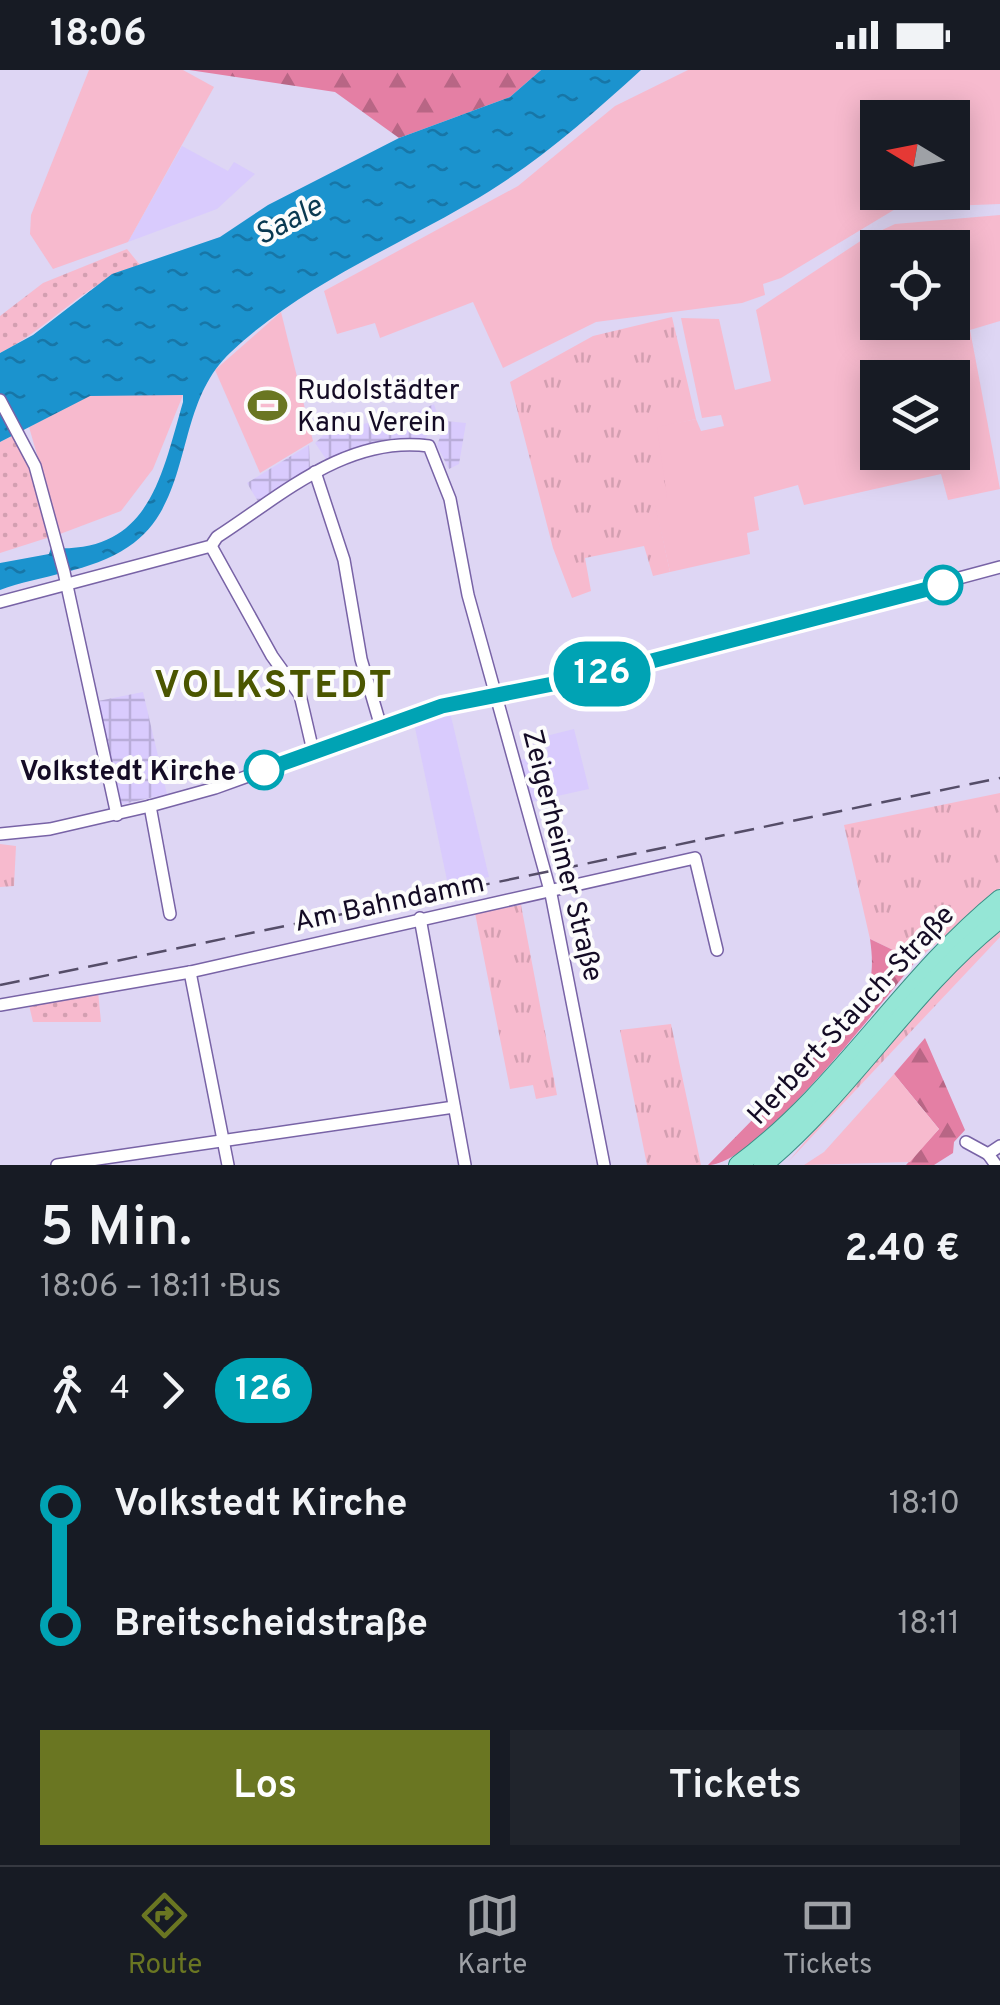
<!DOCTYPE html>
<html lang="de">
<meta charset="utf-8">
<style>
body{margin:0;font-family:Overpass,sans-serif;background:#20242c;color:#f1f3f6;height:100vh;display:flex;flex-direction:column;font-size:38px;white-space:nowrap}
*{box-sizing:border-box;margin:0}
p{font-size:32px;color:#9ea1a6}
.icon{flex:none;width:55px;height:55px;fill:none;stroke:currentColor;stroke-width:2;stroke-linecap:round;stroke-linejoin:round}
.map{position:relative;height:1095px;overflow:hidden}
.sheet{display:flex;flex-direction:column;background:#171b24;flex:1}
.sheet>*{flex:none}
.badge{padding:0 20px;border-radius:32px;font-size:35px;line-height:65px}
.needle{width:65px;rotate:280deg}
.fabs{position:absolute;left:860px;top:30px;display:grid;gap:20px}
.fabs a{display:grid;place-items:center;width:110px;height:110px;border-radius:0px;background:#171b24;box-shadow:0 5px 25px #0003;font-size:50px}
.map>.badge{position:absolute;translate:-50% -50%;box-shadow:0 0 0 5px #fff}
.legs{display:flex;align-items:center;gap:15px;height:110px;padding:0 40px;font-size:32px}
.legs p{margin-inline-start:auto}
.summary{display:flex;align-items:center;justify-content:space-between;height:170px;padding:0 40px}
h1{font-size:55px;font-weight:600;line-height:75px}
.action{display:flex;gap:20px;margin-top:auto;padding:20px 40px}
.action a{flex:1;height:115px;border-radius:0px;background:#6a7622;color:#fff;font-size:40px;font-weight:600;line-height:115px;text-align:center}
.action a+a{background:#20242c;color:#f1f3f6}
ul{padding:0 40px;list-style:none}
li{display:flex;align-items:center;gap:35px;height:120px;font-size:38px}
li i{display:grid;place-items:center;width:15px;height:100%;margin:0 12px;background:currentColor}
li i::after{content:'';width:25px;height:25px;margin:-12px;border:8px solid;border-radius:50%;background:#171b24}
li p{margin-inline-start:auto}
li:first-child i{background:linear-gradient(#0000 50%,currentColor 0)}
li:last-child i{background:linear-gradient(currentColor 50%,#0000 0)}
.status{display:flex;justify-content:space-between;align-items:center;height:70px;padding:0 50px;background:#171b24;direction:ltr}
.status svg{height:28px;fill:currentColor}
.tabs{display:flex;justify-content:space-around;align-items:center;height:140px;border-top:2px solid #363941;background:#171b24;font-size:28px;color:#9ea1a6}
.tabs a{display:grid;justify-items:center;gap:5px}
.tabs .on{color:#6a7622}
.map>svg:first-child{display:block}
</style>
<div class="status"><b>18:06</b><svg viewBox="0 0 49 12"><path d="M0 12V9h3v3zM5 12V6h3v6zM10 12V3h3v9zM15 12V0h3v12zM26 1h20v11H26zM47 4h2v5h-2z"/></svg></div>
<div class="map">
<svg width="1000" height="1095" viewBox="0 0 1000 1095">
<defs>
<pattern id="industrial-grid" width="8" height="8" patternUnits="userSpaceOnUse" patternTransform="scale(2.5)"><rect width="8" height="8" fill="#d9cbfd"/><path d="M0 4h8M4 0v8" fill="none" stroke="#b9add9"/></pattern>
<pattern id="grass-tufts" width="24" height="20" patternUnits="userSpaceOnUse" patternTransform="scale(2.5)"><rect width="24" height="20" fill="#f7bace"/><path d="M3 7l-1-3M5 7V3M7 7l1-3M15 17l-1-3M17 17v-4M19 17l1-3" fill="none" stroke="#d39fb1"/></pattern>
<pattern id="forest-firs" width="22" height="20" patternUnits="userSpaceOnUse" patternTransform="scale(2.5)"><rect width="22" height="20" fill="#e47fa4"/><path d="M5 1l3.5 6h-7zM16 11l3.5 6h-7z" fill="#b86685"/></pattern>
<pattern id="park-dots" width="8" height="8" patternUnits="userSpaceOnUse" patternTransform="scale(2.5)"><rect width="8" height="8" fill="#f7bace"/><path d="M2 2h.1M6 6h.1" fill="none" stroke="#d39fb1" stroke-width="1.8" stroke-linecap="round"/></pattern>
<pattern id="water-ripples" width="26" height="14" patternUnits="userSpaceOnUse" patternTransform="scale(2.5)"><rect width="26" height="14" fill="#1b93ce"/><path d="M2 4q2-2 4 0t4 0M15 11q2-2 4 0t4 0" fill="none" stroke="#1776a7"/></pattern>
</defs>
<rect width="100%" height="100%" fill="#ded6f4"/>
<!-- built -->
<g fill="#d9cbfd">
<path d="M182 76 228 101 234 92 255 104 217 139 128 172Z"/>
<path d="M450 642 489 807 448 815 414 653Z"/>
<path d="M574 659 589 719 530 732 520 690 548 684 546 666Z"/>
</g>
<!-- industrial -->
<g fill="url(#industrial-grid)">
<path d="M434 334 439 349 425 369 328 392 315 373 327 362 417 342Z"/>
<path d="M445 351 466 353 459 394 449 399 437 376Z"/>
<path d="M309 375 310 399 260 435 247 413Z"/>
<path d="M143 622 167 724 119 735 98 631Z"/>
</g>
<!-- grass -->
<g fill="url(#grass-tufts)">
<path d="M672 247 696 349 658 358 668 428 655 431 670 502 653 506 644 476 585 488 591 521 572 528 553 478 510 312 593 266Z"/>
<path d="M1000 723V818L916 891 870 869 844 755Z"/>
<path d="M0 774 16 776 14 816 0 817Z"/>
<path d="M521 835 557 1025 536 1029 533 1015 510 1019 475 843Z"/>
<path d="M1000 856V867L788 1092 906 949Z"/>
<path d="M671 954 701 1095H647L620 960Z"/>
</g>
<!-- forest -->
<g fill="url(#forest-firs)">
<path d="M189 0H541L510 27 399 68 335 22Z"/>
<path d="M870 869 916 891C881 933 757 1095 708 1095L819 982 815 975C856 937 879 930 870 869Z"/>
<path d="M925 968 965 1060 954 1072 953 1083 934 1095H906L939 1059 894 1004Z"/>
</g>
<!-- park -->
<g fill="url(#park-dots)">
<path d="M127 179 140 195C86 211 50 258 0 283V246L43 213Z"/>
<path d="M14 365 31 396 50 467 0 483V372Z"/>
<path d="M98 921 101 952H33L29 935Z"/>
</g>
<!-- garden -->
<g fill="#f7bace" fill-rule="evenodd">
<path d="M89 0H183L214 17 128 172 53 199 30 164 31 145Z"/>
<path d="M688 0H1000V134L897 138 781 208 763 214 765 225 742 233 596 252 503 298 473 232 380 268 375 253 337 264 324 221 518 116 615 36ZM878 48H952V122H878Z"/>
<path d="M1000 145V251L970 260 1000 419 948 430 941 404 804 435 798 415 754 427 759 460 747 463 750 484 670 502 654 430 667 427 657 357 696 349 701 361 724 356 721 345 702 348 681 248 719 249 735 320 771 311 756 240 865 168 895 154ZM878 178H952V252H878ZM878 308H952V382H878Z"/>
<path d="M281 242 313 371 260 403 215 300Z"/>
<path d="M150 322 183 325 153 399 121 441 60 464 29 357 90 325Z"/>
<path d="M894 1004 939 1059 910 1092 804 1095 824 1082Z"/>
</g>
<!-- water -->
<path fill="url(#water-ripples)" d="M541 0H641C586 50 533 97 468 134 387 181 300 217 231 282 172 336 196 432 128 477 91 502 41 505 0 520V493L49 484 51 478C149 484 161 408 183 332V325L90 326 0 372V283L33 265 112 204 220 167 268 135 399 68 510 27Z"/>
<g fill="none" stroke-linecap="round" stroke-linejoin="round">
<defs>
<g id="minor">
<path d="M0 330 35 396 64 502 117 745"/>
<path d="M315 402 344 490 361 589 381 657"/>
<path d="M211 476 272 586 300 625 313 681"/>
<path d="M0 532 211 476 217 467C282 425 347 365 429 376L450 429 468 525 551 824 604 1095"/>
<path d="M150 736 170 844"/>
<path d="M0 764 50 759 150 736 215 718 442 636 598 605 1000 497"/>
<path d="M420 848 465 1095"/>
<path d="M190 902 228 1095"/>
<path d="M0 935 190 902 695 788 717 880"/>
<path d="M966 1072 988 1084"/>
<path d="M57 1095 454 1037"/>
<path d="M996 1095 988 1084 1000 1076"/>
</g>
<g id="primary">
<path d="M738 1095C839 1021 903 908 1000 829"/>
<path d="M763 1095C851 1022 910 920 1000 849"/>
</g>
</defs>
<!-- minor casing -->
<use href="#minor" stroke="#7863a6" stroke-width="14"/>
<!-- primary casing -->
<use href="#primary" stroke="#3a8f86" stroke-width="20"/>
<!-- minor -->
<use href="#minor" stroke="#fff" stroke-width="11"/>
<!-- primary -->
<use href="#primary" stroke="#95e6d6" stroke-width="18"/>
<!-- rail -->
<path stroke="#554d68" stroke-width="2.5" stroke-dasharray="20 10" stroke-linecap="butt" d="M0 915 1000 708"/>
</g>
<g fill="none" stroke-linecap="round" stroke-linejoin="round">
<defs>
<path id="line-1" d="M264 700 442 636 598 605 943 515"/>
</defs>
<!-- line-1 casing -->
<use href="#line-1" stroke="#fff" stroke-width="22"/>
<!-- line-1 -->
<use href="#line-1" stroke="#00a3b4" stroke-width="15"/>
</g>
<!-- icons -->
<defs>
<symbol id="stadium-bare" viewBox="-9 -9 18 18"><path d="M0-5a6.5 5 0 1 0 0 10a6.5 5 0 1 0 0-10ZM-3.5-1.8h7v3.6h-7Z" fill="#6a7622" stroke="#fcfcfc" stroke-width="2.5" paint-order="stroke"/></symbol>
</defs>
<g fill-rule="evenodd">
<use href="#stadium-bare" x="240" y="308" width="55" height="55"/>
</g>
<!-- markers -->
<g fill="#fff" stroke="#00a3b4" stroke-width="5">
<circle cx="943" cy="515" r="18"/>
<circle cx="264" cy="700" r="18"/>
</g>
<g text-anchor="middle" stroke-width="8" stroke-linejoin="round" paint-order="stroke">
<!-- poi labels -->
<g font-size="28" fill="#140b25" stroke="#fcfcfc" text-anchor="start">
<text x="297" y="329">Rudolstädter<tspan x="297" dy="32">Kanu Verein</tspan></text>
</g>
<!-- stop labels -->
<g font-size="28" font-weight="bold" fill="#140b25" stroke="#fcfcfc" text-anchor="end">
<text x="236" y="710">Volkstedt Kirche</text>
</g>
<!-- street labels -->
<g font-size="28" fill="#140b25" stroke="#fcfcfc">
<text transform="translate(564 785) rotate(76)" y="10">Zeigerheimer Straße</text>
<text transform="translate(389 831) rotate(-12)" y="10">Am Bahndamm</text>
<text transform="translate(850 944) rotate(-47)" y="10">Herbert-Stauch-Straße</text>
</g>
<!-- water labels -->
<g font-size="30" font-style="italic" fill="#0a3951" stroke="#fcfcfc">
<text transform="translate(288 150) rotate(-28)" y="10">Saale</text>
</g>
<!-- district labels -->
<g font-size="38" font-weight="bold" letter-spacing="2.5" fill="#4b5600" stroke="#fcfcfc">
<text x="274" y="627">VOLKSTEDT</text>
</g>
</g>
</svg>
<div class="fabs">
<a><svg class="needle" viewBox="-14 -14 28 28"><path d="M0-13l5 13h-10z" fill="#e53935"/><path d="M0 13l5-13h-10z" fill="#9ea1a6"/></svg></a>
<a><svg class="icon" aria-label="locate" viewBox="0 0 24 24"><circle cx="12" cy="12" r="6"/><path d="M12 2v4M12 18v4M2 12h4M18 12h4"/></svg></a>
<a><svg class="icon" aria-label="layers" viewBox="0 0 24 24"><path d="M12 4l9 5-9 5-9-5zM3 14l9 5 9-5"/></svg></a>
</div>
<b class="badge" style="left:602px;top:604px;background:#00a3b4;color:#fff">126</b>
</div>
<section class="sheet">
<div class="summary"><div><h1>5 Min.</h1><p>18:06 – 18:11 · Bus</p></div><b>2.40 €</b></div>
<div class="legs"><svg class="icon" aria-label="walk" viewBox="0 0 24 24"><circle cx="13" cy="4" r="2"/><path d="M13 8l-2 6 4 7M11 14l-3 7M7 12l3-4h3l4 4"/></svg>4<svg class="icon" aria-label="forward" viewBox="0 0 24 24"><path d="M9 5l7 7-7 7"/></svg><b class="badge" style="background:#00a3b4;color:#fff">126</b></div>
<ul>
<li><i style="color:#00a3b4"></i><b>Volkstedt Kirche</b><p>18:10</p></li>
<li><i style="color:#00a3b4"></i><b>Breitscheidstraße</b><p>18:11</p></li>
</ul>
<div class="action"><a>Los</a><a>Tickets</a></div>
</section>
<nav class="tabs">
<a class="on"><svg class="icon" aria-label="directions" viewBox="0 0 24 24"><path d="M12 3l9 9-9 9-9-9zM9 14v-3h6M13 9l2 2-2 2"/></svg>Route</a>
<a><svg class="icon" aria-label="map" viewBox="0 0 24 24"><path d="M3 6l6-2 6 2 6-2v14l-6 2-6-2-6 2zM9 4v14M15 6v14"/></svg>Karte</a>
<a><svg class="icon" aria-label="tickets" viewBox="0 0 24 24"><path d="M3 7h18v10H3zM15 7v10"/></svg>Tickets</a>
</nav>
